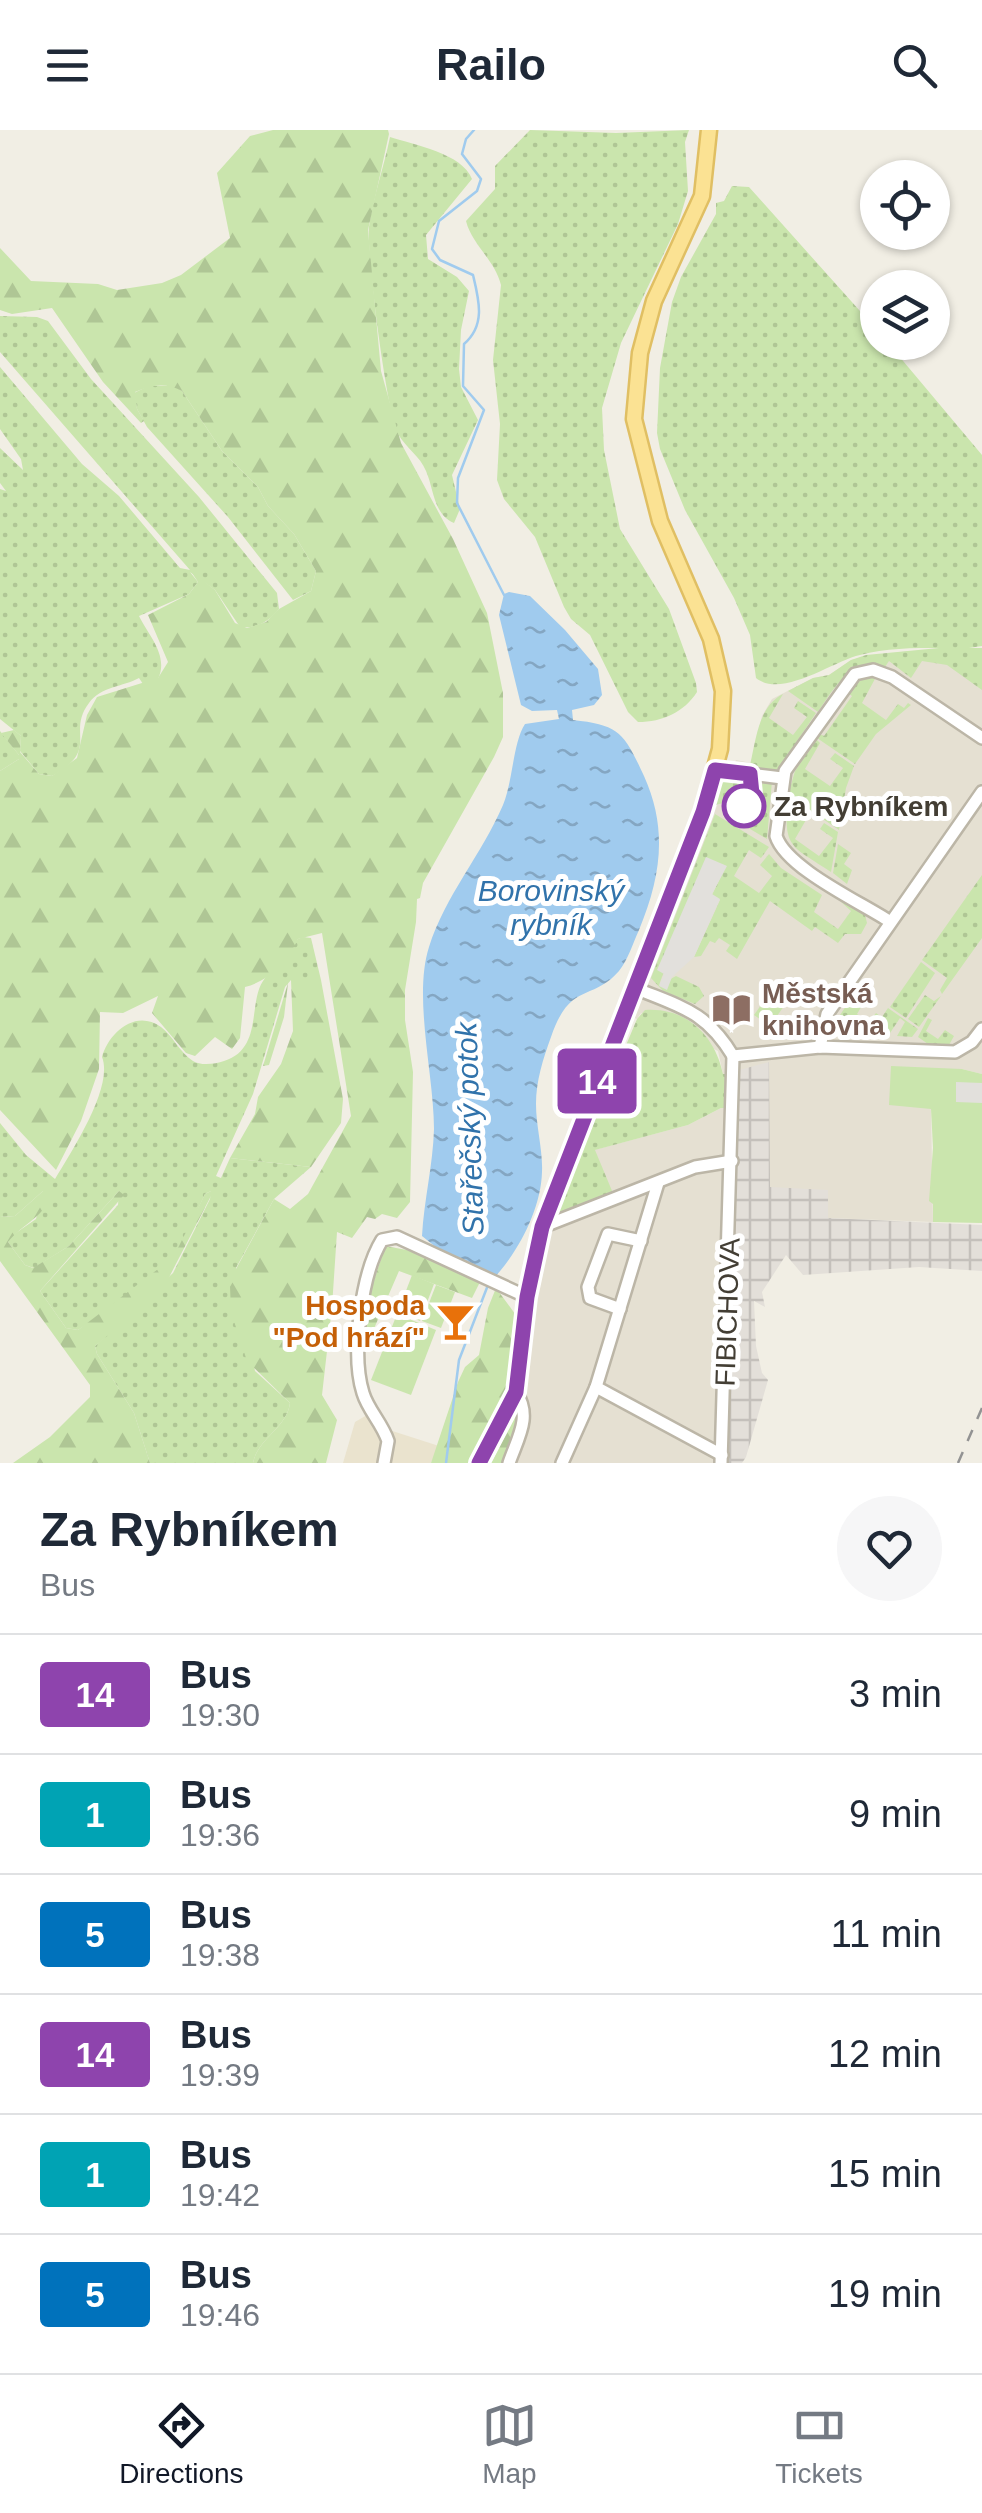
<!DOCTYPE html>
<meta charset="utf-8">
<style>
body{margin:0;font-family:Arial,sans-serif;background:#f6f6f7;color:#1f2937;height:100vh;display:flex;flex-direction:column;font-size:38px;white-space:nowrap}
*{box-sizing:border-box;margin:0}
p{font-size:32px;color:#747a83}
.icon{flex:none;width:55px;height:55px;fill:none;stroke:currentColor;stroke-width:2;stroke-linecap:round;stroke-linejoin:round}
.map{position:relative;height:1333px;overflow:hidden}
.drawer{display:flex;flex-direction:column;background:#fff;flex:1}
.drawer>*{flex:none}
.badge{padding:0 20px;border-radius:8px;font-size:35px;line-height:65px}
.controls{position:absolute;left:860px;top:30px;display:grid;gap:20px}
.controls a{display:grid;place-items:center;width:90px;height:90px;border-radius:50%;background:#fff;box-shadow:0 2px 8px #0004;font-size:50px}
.map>.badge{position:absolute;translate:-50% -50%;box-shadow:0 0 0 5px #fff}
.round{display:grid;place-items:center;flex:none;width:105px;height:105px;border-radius:52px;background:#f6f6f7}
.summary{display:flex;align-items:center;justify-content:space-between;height:170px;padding:0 40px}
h1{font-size:48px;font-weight:600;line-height:75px}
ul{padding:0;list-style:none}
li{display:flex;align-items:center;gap:30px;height:120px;padding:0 40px;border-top:2px solid #e0e1e3}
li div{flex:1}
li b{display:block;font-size:38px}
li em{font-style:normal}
li .badge{min-width:110px;font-weight:700;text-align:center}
header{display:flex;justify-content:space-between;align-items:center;height:130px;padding:0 40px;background:#fff;font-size:45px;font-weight:600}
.menu{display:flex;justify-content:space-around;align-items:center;height:140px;border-top:2px solid #e0e1e3;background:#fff;font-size:28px;color:#747a83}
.menu a{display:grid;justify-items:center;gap:5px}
.menu .on{color:#111827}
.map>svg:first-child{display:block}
</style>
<header><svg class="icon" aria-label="menu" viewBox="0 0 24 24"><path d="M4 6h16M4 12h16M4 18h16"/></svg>Railo<svg class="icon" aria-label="search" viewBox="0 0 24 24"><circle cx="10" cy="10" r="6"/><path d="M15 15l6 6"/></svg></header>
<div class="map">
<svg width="982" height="1333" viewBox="0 0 982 1333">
<defs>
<pattern id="industrial-grid" width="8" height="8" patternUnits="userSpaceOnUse" patternTransform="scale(2.5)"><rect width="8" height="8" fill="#e3dfd9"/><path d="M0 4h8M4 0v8" fill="none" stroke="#c4c0bb"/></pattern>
<pattern id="grass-dots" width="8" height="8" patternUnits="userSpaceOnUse" patternTransform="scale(2.5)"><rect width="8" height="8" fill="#cae5ad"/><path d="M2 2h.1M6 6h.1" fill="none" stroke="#afc695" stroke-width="1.8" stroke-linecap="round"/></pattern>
<pattern id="forest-firs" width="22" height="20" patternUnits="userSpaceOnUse" patternTransform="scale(2.5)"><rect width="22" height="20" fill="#cae5ad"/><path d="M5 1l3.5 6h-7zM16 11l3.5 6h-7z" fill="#afc695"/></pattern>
<pattern id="water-ripples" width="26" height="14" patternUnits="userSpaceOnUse" patternTransform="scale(2.5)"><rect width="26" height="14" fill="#a0cbee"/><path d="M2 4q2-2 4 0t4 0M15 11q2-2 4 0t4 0" fill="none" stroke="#84a6c2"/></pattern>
</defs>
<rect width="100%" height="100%" fill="#f1eee4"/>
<!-- residential -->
<g fill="#e5e0d2">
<path d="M908 521 982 539V944L962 939 931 979 933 1092 827 1088 770 1057 735 944H723L718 921 641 883 637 889 632 887 729 646 736 630 751 633 762 586 772 569 813 548 829 545 851 530Z"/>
<path d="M721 978H734L721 1333H509L525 1289 516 1262 542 1097 614 1068 594 1020 688 995Z"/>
</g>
<!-- industrial -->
<path fill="url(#industrial-grid)" d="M769 932 770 1057 828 1060V1088L982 1095V1141L919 1137 803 1145 786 1125 762 1162 765 1177 754 1171 756 1216 762 1243 768 1250 746 1327 742 1333H721L736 941Z"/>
<!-- education -->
<path fill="#eae3ce" d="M367 1285 380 1297 439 1316 431 1333H343L355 1292Z"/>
<!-- grass -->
<g fill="url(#grass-dots)">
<path d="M530 0 616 3 689 0 685 12 688 61 678 94 621 213 602 278 604 320 620 399 669 479 696 553 697 562C684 582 663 592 638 592L628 582 590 505 571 489 564 477 535 407 504 369 497 350 500 294 493 230 501 155C495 130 472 115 466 91L495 59V36Z"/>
<path d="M390 7C414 15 462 23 472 49L426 105 428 129 457 147 469 161 461 200 459 239 461 257 478 290 452 345 460 379 454 393C433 384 434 359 426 341 420 326 406 318 398 304 387 285 366 121 369 97 373 67 384 37 390 7Z"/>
<path d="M732 56 749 57 877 200 878 212 888 213 982 325V516L969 518H982V560L947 535 922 531 911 548 889 531 885 537C850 529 835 557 818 582L788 561 813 548 829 545 851 530 866 525 939 518C913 518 885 518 860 525 833 531 782 569 756 548L750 505 734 468 685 380 660 319 657 303 660 238 672 172 681 147 716 84V73L724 71Z"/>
<path d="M0 186 37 187 48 191 91 249 199 367 277 463 279 479C270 491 256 499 240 497L215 460 190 442 198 452 189 464 139 486C149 506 169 526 158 549L143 554 139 548C123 557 101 556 89 573 66 603 101 619 52 646L39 644 20 621 21 606 0 589V359L6 361 0 353V318L23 340 21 329 0 299V237L82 334 119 366 180 438 190 440 0 222Z"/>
<path d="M148 256H174L182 261 222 321 258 357 268 376 294 404 316 441 311 461 293 470 228 387 147 297 137 279 134 263Z"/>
<path d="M876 547 862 573 886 590 898 574 904 578 908 573 911 575 876 604 855 634 817 608 820 604 824 606 852 566 848 563C856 553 862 546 876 547Z"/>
<path d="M783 564 769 588 793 605 807 587 794 578 798 571 816 583 777 641H752L749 639C756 613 757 577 783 564Z"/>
<path d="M0 601 19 625V629L0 641Z"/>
<path d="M816 609 820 613 805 639 830 656 843 638 830 629 835 623 854 636 846 658 839 700 788 665 795 641Z"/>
<path d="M730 646 742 653V663L736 670 715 675 723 650Z"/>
<path d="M772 651 767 709 740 693 745 688 740 685 754 672 757 655Z"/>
<path d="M788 668 810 683 795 709 819 726 833 708 820 699 824 693 838 702 831 742C791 715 783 719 788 668Z"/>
<path d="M715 684 769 717 761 728 749 720 734 746 759 763 772 746 760 735 769 724 781 738 822 765 814 782 838 799 851 781 840 771 845 774 847 771 865 785 867 793 861 804H845L838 813 815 797 812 801 770 771 737 829 726 821 730 815 719 808 715 813 710 811 701 826 694 827 720 770 712 765 726 736 706 728 659 855 676 846 699 857 704 866 695 874 663 861 651 848Z"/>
<path d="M838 714 851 723 844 734 852 740 847 754 833 743Z"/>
<path d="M982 745V808L942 864 940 860 947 848 922 830Z"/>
<path d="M303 807 311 808 321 850H291L285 857 253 964 216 1046 221 1048 230 1028 311 1037 274 1069 236 1138 255 1241 290 1273C287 1298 258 1308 253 1333H150L134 1283 97 1224 95 1216 173 1143 210 1069 211 1061 205 1064C196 1082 189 1104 177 1121 159 1145 105 1184 78 1200L66 1198 40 1161 118 1075 119 1061 69 1116 34 1138 25 1135 8 1112 10 1107 36 1089 43 1061 15 1086 0 1087V993L26 1025 55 1049C71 1022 114 957 102 927 108 904 135 878 161 897 173 906 180 923 193 931 201 936 215 934 224 931 263 919 248 873 263 851 273 836 287 823 298 809Z"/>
<path d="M921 832 935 843 906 888 890 877Z"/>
<path d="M775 855 791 866 770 896 754 885Z"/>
<path d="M925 865 934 871 941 866 919 897 908 889Z"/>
<path d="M852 867 863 874 857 884 869 892 876 883 880 886 867 905 834 903 832 897Z"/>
<path d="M888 878 918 899 912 907 897 906 905 892 900 888 888 906 873 905 872 902Z"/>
<path d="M645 880C687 877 715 906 723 944H732L734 978H721L688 995 595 1020 615 1068 564 1089 557 1080 637 889Z"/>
<path d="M928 888 932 890 926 901 938 909 945 900 954 906 949 915 928 914 918 907Z"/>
</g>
<!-- forest -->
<g fill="url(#forest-firs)">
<path d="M273 0H388L389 4 368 100 381 241 401 313 453 409 487 483 503 563V607L494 627 423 753 420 768 417 769 416 792 405 860V890L413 942 410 1072 397 1088 382 1084 375 1089 367 1087 352 1108 337 1102 332 1177 322 1265 337 1290 326 1333H253C258 1308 287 1298 290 1273L247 1231 231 1182 230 1156 236 1139 274 1069 290 1079 308 1064 351 986 322 803 298 809C288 831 269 851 245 857L240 908 232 919 215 907 195 926 186 923 152 883 158 866 123 883 100 882 99 939 81 991 56 1040 0 980V641L19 629V625L1 603 14 600 21 606 20 622 39 644 52 646 77 628 87 585 97 567 158 548 168 532 148 485 189 464 198 452 190 440 215 460 235 493 247 498 266 492 279 479 311 461 316 441 294 404 268 376 258 357 222 321 182 261C166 252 150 255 135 262L137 279 144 291 141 293 103 252 52 178 12 184 0 180V118L31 151 98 154 117 160 162 153 181 145 230 108 217 43 250 6Z"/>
<path d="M291 850H321L343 969 341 993 311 1037 230 1028 255 984 258 967 281 934 293 901Z"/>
<path d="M288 853 284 887 269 935 263 936Z"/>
<path d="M50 1058C52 1084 21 1094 8 1112L25 1135 33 1138 69 1116 119 1061 124 1065 40 1161 66 1198 78 1200 162 1136 177 1120 205 1064 211 1061 212 1064 162 1161 95 1216 97 1224 134 1283 150 1333H13L50 1307 90 1267V1255L0 1131V1087L15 1086 43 1061Z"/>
<path d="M385 1116 407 1120 481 1150 472 1168 399 1141 366 1217C359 1182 376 1148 385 1116Z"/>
<path d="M496 1158 524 1196 516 1262 502 1278 471 1333H431L458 1252 465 1237 479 1225 488 1178Z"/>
<path d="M522 1271 509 1333H491Z"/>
</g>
<!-- garden -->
<g fill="#cae5ad">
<path d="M891 936 962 939 982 944V1093L933 1092V1074L929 1071 933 1018 931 979 889 975Z"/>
<path d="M412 1145 434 1154 420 1191 398 1182Z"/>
<path d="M436 1155 455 1162 441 1198 422 1191Z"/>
<path d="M397 1184 436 1200 411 1265 371 1250Z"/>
</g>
<!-- parking -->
<g fill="#e2e0dc">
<path d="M706 727 727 736 712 764 720 769 694 827 672 847 667 860 659 856 664 844 657 840Z"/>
<path d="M956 952 982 953V973L956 972Z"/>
</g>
<!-- water -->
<path fill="url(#water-ripples)" d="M509 462 530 466 565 500 598 539 602 565 594 575 572 580 573 590C620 595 624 603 644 646 668 699 661 747 639 800 633 813 628 830 619 841 592 872 570 851 551 907 543 929 536 951 536 974 536 997 543 1020 542 1042 541 1080 517 1125 491 1151L486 1140 437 1118 422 1106C424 1070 433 1035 434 999 434 945 413 867 429 817 445 766 482 724 503 675 513 651 513 612 525 594L559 589 557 580 532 581 521 575 499 485 504 464Z"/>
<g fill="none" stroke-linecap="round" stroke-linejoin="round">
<!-- stream -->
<g stroke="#a0cbee" stroke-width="2.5">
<path d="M474 0 466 9 462 24 481 49 477 61 439 91 432 119 440 130 473 145C479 170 486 195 464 214L463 256 484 280 458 348 457 373 504 465"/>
<path d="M446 1333 459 1230 488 1155"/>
</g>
<defs>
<g id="minor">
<path d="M750 644 782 648"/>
<path d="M889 791C860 772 786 738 776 706L785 641 855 544 873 540 892 547 982 608"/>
<path d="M635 858C681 877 706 881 733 926"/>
<path d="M820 917 827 884 982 662"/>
<path d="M733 926 820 917 955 922 972 912 982 899"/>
<path d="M542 1097 695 1037 732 1031"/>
<path d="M620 1179 590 1168 588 1157 608 1104 641 1111"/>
<path d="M596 1257 722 1325"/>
<path d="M384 1333 388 1311C382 1293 368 1280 363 1263 351 1225 361 1144 382 1110L397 1107 527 1167"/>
<path d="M509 1333C518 1307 532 1287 516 1262"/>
<path d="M562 1333 596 1257 658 1053"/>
<path d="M721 1333 733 926"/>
</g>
<path id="major" d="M479 1333 516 1262 527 1167 542 1097 703 682 720 619 723 561 711 509 660 391 634 289 640 223 654 171 702 66 709 0"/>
</defs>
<!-- minor casing -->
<use href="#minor" stroke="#bcb6a7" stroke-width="16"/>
<!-- major casing -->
<use href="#major" stroke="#e0bf63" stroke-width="19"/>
<!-- minor -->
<use href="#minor" stroke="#fff" stroke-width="11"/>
<!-- major -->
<use href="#major" stroke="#fbe293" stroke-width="14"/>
<!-- rail -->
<path stroke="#939393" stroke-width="2.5" stroke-dasharray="12 12" stroke-linecap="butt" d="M958 1333 982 1278"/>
</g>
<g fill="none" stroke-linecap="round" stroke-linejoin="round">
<defs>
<path id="line" d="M479 1333 516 1262 527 1167 542 1097 703 682 715 640 750 644 752 664 742 677"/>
</defs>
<!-- line casing -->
<use href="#line" stroke="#fff" stroke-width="22"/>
<!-- line -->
<use href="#line" stroke="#8e44ad" stroke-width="15"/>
</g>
<!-- icons -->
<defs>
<symbol id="library-bare" viewBox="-9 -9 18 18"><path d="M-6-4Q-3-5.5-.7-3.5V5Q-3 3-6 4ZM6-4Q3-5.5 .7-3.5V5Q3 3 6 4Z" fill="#8d6e63" stroke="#fff" stroke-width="2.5" paint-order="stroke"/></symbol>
<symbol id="bar-bare" viewBox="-9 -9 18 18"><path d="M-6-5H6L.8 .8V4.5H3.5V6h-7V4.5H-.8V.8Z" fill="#e8710a" stroke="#fff" stroke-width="2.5" paint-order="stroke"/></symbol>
</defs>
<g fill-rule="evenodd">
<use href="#library-bare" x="704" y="852" width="55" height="55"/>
<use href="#bar-bare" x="428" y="1164" width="55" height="55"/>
</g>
<!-- markers -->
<circle fill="#fff" stroke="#8e44ad" stroke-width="5" cx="744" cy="676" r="20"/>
<g text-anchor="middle" stroke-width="10" stroke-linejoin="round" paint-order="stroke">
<!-- stop labels -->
<g font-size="28" font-weight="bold" fill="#433e34" stroke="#fff" text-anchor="start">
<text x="774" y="686">Za Rybníkem</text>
</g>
<!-- education labels -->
<g font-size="28" font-weight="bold" fill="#785e54" stroke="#fff" text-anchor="start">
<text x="762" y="873">Městská<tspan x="762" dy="32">knihovna</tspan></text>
</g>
<!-- food labels -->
<g font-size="28" font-weight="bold" fill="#c56008" stroke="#fff" text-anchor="end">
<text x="425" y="1185">Hospoda<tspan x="425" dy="32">"Pod hrází"</tspan></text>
</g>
<!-- street labels -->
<g font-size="28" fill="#433e34" stroke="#fff">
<text transform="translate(727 1182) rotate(-88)" y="10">FIBICHOVA</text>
</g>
<!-- water labels -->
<g font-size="30" font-style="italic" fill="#3173ab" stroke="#fff">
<text x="551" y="771">Borovinský<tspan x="551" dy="34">rybník</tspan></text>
<text transform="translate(470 999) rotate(-92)" y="10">Stařečský potok</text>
</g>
</g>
</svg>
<div class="controls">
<a><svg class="icon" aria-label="locate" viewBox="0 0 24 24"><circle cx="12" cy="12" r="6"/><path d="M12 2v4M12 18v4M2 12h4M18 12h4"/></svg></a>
<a><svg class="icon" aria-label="layers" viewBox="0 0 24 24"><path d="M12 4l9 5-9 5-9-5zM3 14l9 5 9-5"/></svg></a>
</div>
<b class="badge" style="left:597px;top:951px;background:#8e44ad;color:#fff">14</b>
</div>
<section class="drawer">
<div class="summary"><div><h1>Za Rybníkem</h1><p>Bus</p></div><a class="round"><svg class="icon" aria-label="heart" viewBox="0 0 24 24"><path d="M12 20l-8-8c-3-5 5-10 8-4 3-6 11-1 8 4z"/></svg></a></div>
<ul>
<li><span class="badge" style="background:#8e44ad;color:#fff">14</span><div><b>Bus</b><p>19:30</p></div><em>3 min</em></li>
<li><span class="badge" style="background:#00a3b4;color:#fff">1</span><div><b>Bus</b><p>19:36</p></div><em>9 min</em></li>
<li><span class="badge" style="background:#0072bc;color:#fff">5</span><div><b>Bus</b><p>19:38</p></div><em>11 min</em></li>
<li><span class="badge" style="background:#8e44ad;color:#fff">14</span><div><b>Bus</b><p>19:39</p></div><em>12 min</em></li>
<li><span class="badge" style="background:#00a3b4;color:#fff">1</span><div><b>Bus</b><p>19:42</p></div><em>15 min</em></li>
<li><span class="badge" style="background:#0072bc;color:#fff">5</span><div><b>Bus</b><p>19:46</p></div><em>19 min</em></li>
</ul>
</section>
<nav class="menu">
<a class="on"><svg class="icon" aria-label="directions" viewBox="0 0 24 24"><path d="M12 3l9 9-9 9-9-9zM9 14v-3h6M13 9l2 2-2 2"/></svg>Directions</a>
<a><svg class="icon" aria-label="map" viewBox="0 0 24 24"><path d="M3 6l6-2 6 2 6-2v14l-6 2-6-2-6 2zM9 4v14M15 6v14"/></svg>Map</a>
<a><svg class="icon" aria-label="tickets" viewBox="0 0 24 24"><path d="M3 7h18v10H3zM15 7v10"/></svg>Tickets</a>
</nav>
